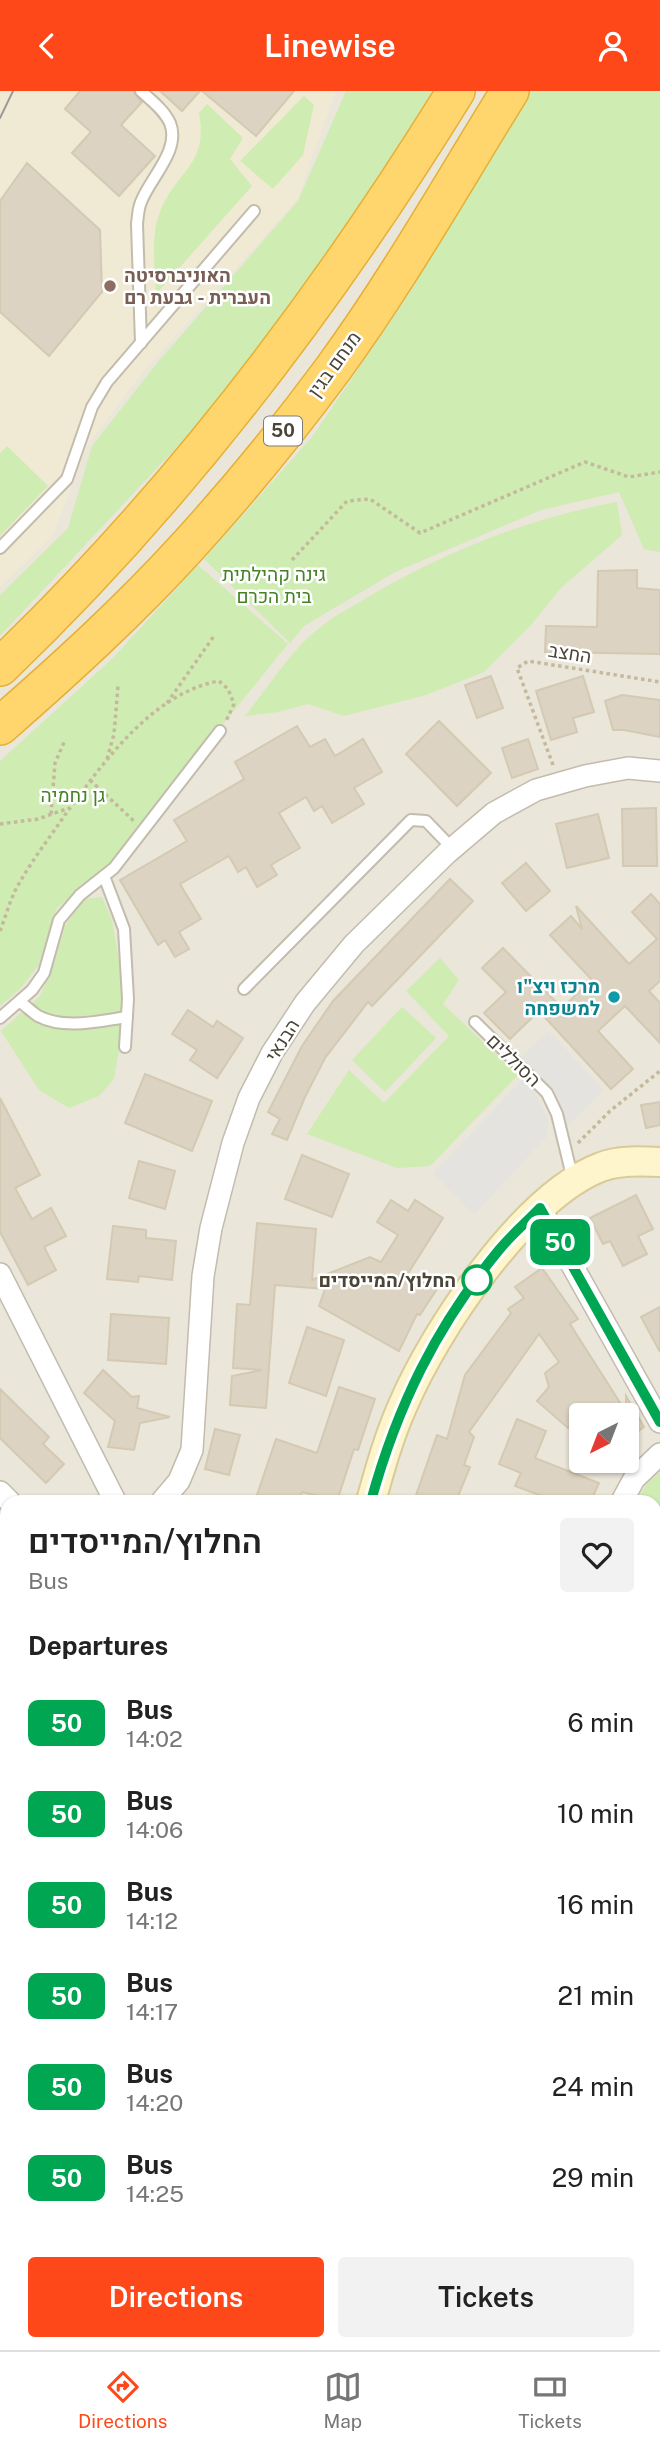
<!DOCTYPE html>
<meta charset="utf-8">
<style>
body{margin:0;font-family:"Public Sans",Heebo,sans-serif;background:#f2f2f2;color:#222;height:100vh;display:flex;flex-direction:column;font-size:26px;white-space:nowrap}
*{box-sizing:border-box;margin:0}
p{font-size:23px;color:#767676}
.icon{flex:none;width:38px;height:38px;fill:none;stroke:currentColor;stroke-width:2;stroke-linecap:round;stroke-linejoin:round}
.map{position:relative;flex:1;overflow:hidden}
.drawer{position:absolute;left:0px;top:1404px;width:662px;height:856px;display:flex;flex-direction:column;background:#fff;border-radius:21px 21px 0 0;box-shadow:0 2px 5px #0004}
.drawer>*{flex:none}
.badge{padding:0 14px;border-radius:10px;font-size:24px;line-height:46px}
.needle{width:46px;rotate:222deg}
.fabs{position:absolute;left:569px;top:1312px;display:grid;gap:14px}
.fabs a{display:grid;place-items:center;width:70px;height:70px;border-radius:7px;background:#fff;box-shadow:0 2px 5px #0004;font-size:35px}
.map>.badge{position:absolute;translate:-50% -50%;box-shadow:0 0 0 4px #fff}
h2{padding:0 28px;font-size:26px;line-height:63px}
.round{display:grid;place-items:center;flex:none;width:74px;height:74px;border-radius:7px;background:#f2f2f2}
.head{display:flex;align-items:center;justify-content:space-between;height:119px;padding:0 28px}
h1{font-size:33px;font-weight:600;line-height:52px}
.primary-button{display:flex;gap:14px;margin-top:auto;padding:14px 28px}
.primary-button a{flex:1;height:80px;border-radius:7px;background:#ff4819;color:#fff;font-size:28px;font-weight:600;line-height:80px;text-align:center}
.primary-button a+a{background:#f2f2f2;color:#222}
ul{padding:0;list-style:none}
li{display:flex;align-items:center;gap:21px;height:91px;padding:0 28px}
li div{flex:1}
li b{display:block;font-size:26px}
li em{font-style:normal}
li .badge{min-width:77px;font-weight:700;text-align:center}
header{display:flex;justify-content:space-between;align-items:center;height:91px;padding:0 28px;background:#ff4819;color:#fff;font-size:32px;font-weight:600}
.tab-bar{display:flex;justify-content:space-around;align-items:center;height:98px;border-top:2px solid #e0e0e0;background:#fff;font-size:19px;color:#767676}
.tab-bar a{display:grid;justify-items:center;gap:4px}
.tab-bar .on{color:#ff4819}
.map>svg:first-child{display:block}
</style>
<header><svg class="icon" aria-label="back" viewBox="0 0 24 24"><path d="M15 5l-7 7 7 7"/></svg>Linewise<svg class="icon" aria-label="person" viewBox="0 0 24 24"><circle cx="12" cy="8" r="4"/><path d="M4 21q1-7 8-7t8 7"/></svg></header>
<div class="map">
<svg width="660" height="2259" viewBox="0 0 660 2259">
<rect width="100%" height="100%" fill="#f6f3eb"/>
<!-- residential -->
<path fill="#eae6d9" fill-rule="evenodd" d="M0 0H660V2259H0ZM581 1325H626V1370H581ZM7 1410H654V2252H7Z"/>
<!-- education -->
<path fill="#f0ead4" d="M0 0H336L297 109 143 281 87 355 53 445 0 496Z"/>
<!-- green -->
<g fill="#cfecb2">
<path d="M346 0H432L360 121 306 201 202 329 0 545V504L68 437 92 355 158 271 298 110Z"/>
<path d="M529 0H660V461L644 458 619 401 541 419 395 481 304 535 290 552 204 468 312 346 407 206Z"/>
<path d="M304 5 314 14 303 64 273 98 240 70Z"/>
<path d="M207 13 243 47 230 68 252 95 156 203C155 177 150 145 160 121 176 79 209 75 199 22Z"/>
<path d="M7 355 48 395 0 445V362Z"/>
<path d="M617 411 622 444 561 497 531 534 484 581 426 604 344 625 308 613 278 621 245 625C270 594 293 555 326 532 337 523 350 517 363 509 440 463 528 427 617 411Z"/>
<path d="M198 474 288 553 111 771 57 817 38 875 20 898 0 915V670L113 567Z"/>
<path d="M102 806 112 829 125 906 122 941 114 988 99 1005 69 1017 39 999 1 940 40 905 54 873 65 835 83 808Z"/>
<path d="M440 867 459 889 443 913 518 984 430 1075 397 1077 307 1043 349 979 384 1012 449 945 406 900Z"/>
<path d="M402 916 436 947 385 1001 352 969Z"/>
<path d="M660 1380V1516L655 1518 654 1410H636L646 1394Z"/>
</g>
<!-- parking -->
<g fill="#e5e3df">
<path d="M549 940 603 999 566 1037 555 999 520 967Z"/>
<path d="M523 988 535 1002 548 1028 547 1045 474 1124 433 1082Z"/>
</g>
<!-- building -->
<g fill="#dcd3c2" stroke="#d4c9b2" stroke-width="2">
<path d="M80 0H133L142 11 121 34 155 65 119 105 72 62 91 41 65 18Z"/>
<path d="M160 0H200L182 20Z"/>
<path d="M202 0H294L256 45Z"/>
<path d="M27 72 100 139 102 201 49 265 0 221V110Z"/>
<path d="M637 479V497L660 499V563L545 561 546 535 597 536 598 480Z"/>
<path d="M491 585 503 617 477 627 465 594Z"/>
<path d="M583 585 594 621 573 627 577 641 551 649 536 600Z"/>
<path d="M622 604 660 609V646L624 639H613L605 610Z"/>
<path d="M439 630 491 682 457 715 406 663Z"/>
<path d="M297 635 310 656 325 648 335 665 363 648 382 681 354 697 364 713 332 732 322 715 314 720 306 706 279 722 300 757 271 774 277 784 257 796 246 776 238 781 229 765 180 793 201 828 179 841 189 858 175 866 165 849 158 854 120 789 187 750 174 729 244 688 235 671Z"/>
<path d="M528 648 538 678 512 687 502 657Z"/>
<path d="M656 717 657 775H623L622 718Z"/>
<path d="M598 723 609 767 567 777 556 733Z"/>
<path d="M526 772 550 800 526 820 502 792Z"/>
<path d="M450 788 473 810 372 915 368 911 325 967 305 1006 287 1049 272 1043 280 1028 268 1021 302 955 333 910Z"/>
<path d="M651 803 660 813V890L649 900 660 912V952L625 915 598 940 633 978 611 998 539 920 510 948 484 922 506 901 482 877 503 857 562 917 592 889 550 844 571 825 582 838 576 815 629 873 657 848 632 821Z"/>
<path d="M188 919 213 936 217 930 243 947 217 987 190 969 197 959 172 943Z"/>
<path d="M145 983 212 1010 192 1060 125 1032Z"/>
<path d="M0 1007 40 1084 15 1097 32 1128 51 1117 66 1145 44 1156 56 1179 28 1194 0 1141Z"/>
<path d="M660 1011V1034L646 1037 641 1014Z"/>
<path d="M302 1064 349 1083 332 1126 285 1108Z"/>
<path d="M139 1070 175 1080 165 1118 129 1107Z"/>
<path d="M636 1104 653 1138 638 1145 647 1163 623 1175 610 1150 603 1153 590 1127Z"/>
<path d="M391 1109 408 1120 415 1109 443 1127 407 1184 437 1198 420 1224 417 1223 399 1260 319 1215 325 1198 275 1194 266 1317 230 1314 232 1285 262 1279 233 1277 237 1213 250 1214 257 1132 316 1138 312 1189 370 1166 381 1171 398 1144 377 1131Z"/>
<path d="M113 1135 146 1139V1147L176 1150 172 1189 139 1185 138 1191 107 1188Z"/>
<path d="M542 1177 578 1228 570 1233 626 1321V1305L644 1336 626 1349V1325H580L568 1337 537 1310 549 1296 545 1282 559 1271 539 1243 469 1341 474 1346 464 1374 470 1376 456 1410H414L437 1344 447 1348 465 1284 511 1222 508 1218 524 1207 515 1196Z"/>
<path d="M660 1216V1261L641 1226Z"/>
<path d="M111 1223 169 1227 166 1273 108 1269Z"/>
<path d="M307 1236 344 1249 326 1305 289 1292Z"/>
<path d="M103 1279 132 1306 139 1305 137 1317 170 1326 140 1332 134 1359 108 1356 115 1330 84 1302Z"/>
<path d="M339 1296 375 1308 358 1359 354 1358 337 1410 302 1401 299 1410H255L276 1348 317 1362Z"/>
<path d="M0 1298 49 1346 43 1353 64 1373 46 1392 0 1347Z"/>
<path d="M517 1328 546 1340 535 1367 599 1392 591 1410H555L515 1395 521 1382 499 1373Z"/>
<path d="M215 1338 240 1344 229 1384 205 1378Z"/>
</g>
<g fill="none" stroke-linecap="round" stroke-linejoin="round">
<defs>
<g id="lane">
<path d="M141 0C151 9 164 19 170 32 181 59 150 87 141 111 138 118 138 125 137 133L141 252"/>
<path d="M0 457 67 388 92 316 107 291 254 120"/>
<path d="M104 785 124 838 128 908 125 956"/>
<path d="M244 898 411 729 426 730 453 758"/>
<path d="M20 911C26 915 32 921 38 925 65 939 99 930 127 926"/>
<path d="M0 927 32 899 44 882 59 829 80 804 114 777 220 640"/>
<path d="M475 931 547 1002 557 1023 573 1089"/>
<path d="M654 2078 660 2077"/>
</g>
<g id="street">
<path d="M540 1117 660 1331"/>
<path d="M0 1183 115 1410"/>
<path d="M0 1401 9 1410"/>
<path d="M162 1410 179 1390 192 1359 203 1185 211 1137 233 1052 249 1007 272 962 305 912 354 853 447 762 494 722 536 699 585 685 628 677 660 680"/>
<path d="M622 1410 634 1388 660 1363"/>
<path d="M654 1794H660"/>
<path d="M0 1973 7 1978"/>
<path d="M0 2220H7"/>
<path d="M76 2252 78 2259"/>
<path d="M481 2252 483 2259"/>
</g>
<g id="secondary">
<path d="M371 1410C380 1378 389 1345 403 1314 435 1239 524 1105 601 1076 618 1069 642 1070 660 1071"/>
<path d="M0 1683 7 1687"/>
<path d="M654 2188 660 2187"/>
<path d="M346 2259 373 2252"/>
</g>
<g id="highway">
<path d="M0 576C178 406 327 209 456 0"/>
<path d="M0 635C65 578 130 519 188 455 239 399 288 339 333 278 398 189 452 93 510 0"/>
</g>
</defs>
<!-- lane casing -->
<use href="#lane" stroke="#c3bcad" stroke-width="14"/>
<!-- street casing -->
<use href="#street" stroke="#c3bcad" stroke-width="24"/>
<!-- secondary casing -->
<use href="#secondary" stroke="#d9cb99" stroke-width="32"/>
<!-- highway casing -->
<use href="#highway" stroke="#e7af34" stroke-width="40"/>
<!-- path -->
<g stroke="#c5b99d" stroke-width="3.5" stroke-dasharray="3.5 3.5" stroke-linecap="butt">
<path d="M292 469 347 410 370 408 420 442 585 371 629 386 660 381"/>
<path d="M167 612 214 545"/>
<path d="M107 668 114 643 118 595"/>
<path d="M553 674 517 577 528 570 660 591"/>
<path d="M90 689 135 731"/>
<path d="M51 723 55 672 65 649"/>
<path d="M0 733 38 728 69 717"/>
<path d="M0 840C5 827 9 813 15 800 29 773 48 749 65 724 102 673 152 602 219 590L228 598 234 613 226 630"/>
<path d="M578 1052 610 1020 660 980"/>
<path d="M0 1725 7 1713"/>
</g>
<!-- lane -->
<use href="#lane" stroke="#fff" stroke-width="10"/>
<!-- street -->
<use href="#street" stroke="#fff" stroke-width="21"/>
<!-- secondary -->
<use href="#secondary" stroke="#fff5cc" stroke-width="28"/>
<!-- highway -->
<use href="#highway" stroke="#ffd66d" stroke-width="37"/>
<!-- tram -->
<g stroke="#9a9a9a" stroke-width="2">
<path d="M0 27 13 0"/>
<path d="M654 2219 660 2218"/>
<path d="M433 2259 456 2252"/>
<path d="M470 2259 496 2252"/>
</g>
</g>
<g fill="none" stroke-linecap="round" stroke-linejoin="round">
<defs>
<path id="line" d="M371 1410C397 1316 436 1235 499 1159 511 1144 527 1131 540 1117L660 1331"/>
</defs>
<!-- line casing -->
<use href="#line" stroke="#fff" stroke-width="16"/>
<!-- line -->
<use href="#line" stroke="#00a651" stroke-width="10"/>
</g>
<!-- markers -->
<circle fill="#8d6e63" stroke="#fff" stroke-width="2.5" cx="110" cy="195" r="7"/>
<circle fill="#0f9aa8" stroke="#fff" stroke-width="2.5" cx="614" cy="906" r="7"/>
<circle fill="#fff" stroke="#00a651" stroke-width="3.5" cx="477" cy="1189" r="14"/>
<g text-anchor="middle" stroke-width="5" stroke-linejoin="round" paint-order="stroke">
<!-- shield labels -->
<rect fill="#fff" stroke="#817d74" stroke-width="2" x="264" y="325.5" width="38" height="29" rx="5"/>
<g font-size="18" font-weight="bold" fill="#4b4538">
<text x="283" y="346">50</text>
</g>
<!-- education labels -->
<g font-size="19" font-weight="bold" fill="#785e54" stroke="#fff" text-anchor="start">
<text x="124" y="191">האוניברסיטה<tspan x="124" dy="22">העברית - גבעת רם</tspan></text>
</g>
<!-- street labels -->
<g font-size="19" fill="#4b4538" stroke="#fff">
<text transform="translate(334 273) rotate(-54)" y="7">מנחם בגין</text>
<text transform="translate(570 562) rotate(9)" y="7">החצב</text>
<text transform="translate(282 949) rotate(-58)" y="7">הבנאי</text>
<text transform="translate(514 969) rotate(44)" y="7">הסוללים</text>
</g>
<!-- park labels -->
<g font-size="19" fill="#448226" stroke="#fff">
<text x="274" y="490">גינה קהילתית<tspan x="274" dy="22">בית הכרם</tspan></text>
<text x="73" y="711">גן נחמיה</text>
</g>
<!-- culture labels -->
<g font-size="19" font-weight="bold" fill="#0d838f" stroke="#fff" text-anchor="end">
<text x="600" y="902">מרכז ויצ"ו<tspan x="600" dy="22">למשפחה</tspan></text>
</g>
<!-- stop labels -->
<g font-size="19" font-weight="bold" fill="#4b4538" stroke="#fff" text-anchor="end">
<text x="456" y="1196">החלוץ/המייסדים</text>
</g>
</g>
</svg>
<div class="fabs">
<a><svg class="needle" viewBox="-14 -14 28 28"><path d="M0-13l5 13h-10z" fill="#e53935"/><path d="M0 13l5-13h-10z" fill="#767676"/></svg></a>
</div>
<b class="badge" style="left:560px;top:1151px;background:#00a651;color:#fff">50</b>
<section class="drawer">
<div class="head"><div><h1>החלוץ/המייסדים</h1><p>Bus</p></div><a class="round"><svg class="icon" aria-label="heart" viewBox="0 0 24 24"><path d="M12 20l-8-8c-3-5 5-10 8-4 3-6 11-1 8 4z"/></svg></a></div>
<h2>Departures</h2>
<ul>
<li><span class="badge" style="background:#00a651;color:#fff">50</span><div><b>Bus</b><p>14:02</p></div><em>6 min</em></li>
<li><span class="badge" style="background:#00a651;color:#fff">50</span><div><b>Bus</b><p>14:06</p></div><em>10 min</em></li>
<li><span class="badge" style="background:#00a651;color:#fff">50</span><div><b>Bus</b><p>14:12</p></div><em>16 min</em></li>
<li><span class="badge" style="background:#00a651;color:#fff">50</span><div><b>Bus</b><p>14:17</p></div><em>21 min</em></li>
<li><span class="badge" style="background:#00a651;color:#fff">50</span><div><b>Bus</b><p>14:20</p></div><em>24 min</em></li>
<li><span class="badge" style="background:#00a651;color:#fff">50</span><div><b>Bus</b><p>14:25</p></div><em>29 min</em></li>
</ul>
<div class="primary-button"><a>Directions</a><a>Tickets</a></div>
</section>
</div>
<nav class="tab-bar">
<a class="on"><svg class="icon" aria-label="directions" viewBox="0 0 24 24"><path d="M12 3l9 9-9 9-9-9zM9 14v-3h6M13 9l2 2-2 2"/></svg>Directions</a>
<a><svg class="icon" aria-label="map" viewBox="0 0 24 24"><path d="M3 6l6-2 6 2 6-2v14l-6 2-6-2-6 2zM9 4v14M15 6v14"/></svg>Map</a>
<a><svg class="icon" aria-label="tickets" viewBox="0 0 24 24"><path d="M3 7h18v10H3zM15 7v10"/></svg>Tickets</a>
</nav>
